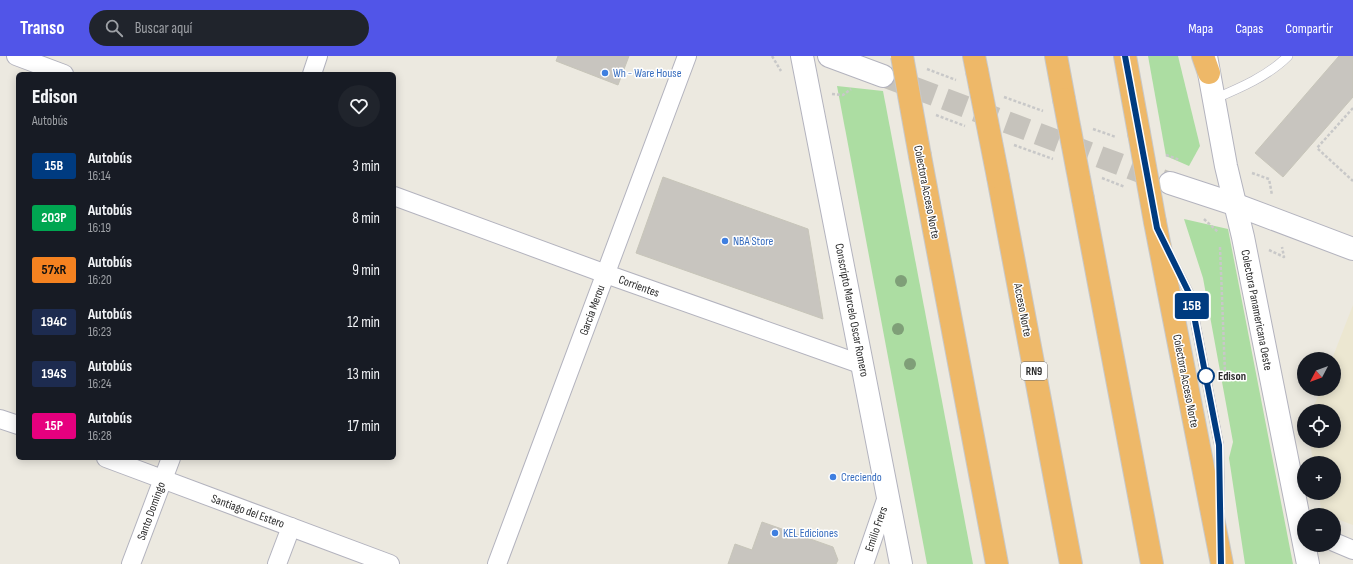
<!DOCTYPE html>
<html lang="es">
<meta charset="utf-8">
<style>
body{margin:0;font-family:"Sofia Sans Condensed",sans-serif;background:#20242c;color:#f1f3f6;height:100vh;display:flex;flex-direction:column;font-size:15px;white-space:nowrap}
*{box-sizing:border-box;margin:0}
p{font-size:13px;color:#9ea1a6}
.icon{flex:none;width:22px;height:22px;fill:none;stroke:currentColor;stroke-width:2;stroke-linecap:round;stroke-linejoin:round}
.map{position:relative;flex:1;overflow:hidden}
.sheet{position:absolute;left:16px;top:16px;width:380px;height:388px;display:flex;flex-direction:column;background:#171b24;border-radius:6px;box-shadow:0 2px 10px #0003}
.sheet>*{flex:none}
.badge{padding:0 8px;border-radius:3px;font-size:14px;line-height:26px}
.needle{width:26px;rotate:229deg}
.fabs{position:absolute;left:1297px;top:296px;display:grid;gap:8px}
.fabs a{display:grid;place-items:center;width:44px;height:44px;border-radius:50%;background:#171b24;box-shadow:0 2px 10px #0003;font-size:20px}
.map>.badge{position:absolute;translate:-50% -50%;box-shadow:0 0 0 2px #fff}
.round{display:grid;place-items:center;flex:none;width:42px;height:42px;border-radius:21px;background:#20242c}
.overview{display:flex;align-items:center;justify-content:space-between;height:68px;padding:0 16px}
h1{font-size:19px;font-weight:800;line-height:30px}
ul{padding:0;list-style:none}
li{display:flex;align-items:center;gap:12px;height:52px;padding:0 16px}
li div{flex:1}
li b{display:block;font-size:15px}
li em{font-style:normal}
li .badge{min-width:44px;font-weight:700;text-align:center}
header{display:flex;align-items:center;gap:24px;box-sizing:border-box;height:56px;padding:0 20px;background:#5155e8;color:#fff}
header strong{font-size:19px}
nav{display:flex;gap:22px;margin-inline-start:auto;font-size:14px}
.search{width:280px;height:36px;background:#20242c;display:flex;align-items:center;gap:10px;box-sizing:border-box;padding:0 14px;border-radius:22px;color:#9ea1a6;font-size:15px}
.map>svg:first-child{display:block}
</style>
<header>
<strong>Transo</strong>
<div class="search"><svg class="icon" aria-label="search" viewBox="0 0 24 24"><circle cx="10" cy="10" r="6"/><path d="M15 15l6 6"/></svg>Buscar aquí</div>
<nav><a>Mapa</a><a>Capas</a><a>Compartir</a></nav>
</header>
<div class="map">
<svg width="1353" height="508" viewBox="0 0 1353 508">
<rect width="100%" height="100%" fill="#ece9e0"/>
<!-- education -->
<path fill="#ece7d1" d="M1353 249V469L1334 462V459H1328L1321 454 1319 437H1334V407H1313L1310 385H1334V355H1312L1321 333H1334V303H1332Z"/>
<!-- green -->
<g fill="#acdda2">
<path d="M1148 0H1178L1200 90 1189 110 1166 100Z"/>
<path d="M837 30 883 35 973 508H927Z"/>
<path d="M1184 163 1228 173 1293 508H1245L1229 402 1233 386 1203 222Z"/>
</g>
<!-- building -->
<g fill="#c8c5bf" stroke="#c7c5b9">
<path d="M558 0H629L618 29 556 5Z"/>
<path d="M1339 0H1353V41L1283 121 1255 97Z"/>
<path d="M663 121 808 173 823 263 636 197Z"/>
<path d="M762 466 833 491 838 504 836 508H728L735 488 752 494Z"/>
</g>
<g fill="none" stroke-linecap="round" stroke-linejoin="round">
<!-- secondary-tunnel -->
<path stroke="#c6c3bc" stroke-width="22" stroke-dasharray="22 11" stroke-linecap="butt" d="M883 20 1170 127"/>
<defs>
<g id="lane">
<path d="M1214 43C1240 32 1268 20 1288 0"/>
<path d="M1169 198 1190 239 1219 389 1220 451"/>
</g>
<g id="street">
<path d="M16 0 64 18"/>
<path d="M312 18 318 0"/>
<path d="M394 140 606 218 863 309"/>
<path d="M0 363 18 369"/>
<path d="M106 402 390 508"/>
<path d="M1334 486 1353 494"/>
<path d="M131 508 171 402"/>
<path d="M277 508 291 471"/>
<path d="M497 508 687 0"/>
<path d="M864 508 888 438"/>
</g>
<g id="secondary">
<path d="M802 0 901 508"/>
<path d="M829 0 883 20"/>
<path d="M1206 0 1226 110 1243 181 1308 508"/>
<path d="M1170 127 1234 148 1353 193"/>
</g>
<g id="highway">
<path d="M974 0 977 15"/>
<path d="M1056 0 1064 43"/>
<path d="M1125 0 1139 77"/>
<path d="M1203 0 1209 17"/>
<path d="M920 100 997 508"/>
<path d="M998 121 1071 508"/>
<path d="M1083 143 1152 508"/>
<path d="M1155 166 1222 508"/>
</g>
</defs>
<!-- lane casing -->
<use href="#lane" stroke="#b3b3be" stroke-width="10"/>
<!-- street casing -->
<use href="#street" stroke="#b3b3be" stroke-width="20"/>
<!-- secondary casing -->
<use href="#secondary" stroke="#b3b3be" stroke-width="24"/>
<!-- highway casing -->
<use href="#highway" stroke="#c8c8c8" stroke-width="24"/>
<!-- path -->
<g stroke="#c8c8c8" stroke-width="2.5" stroke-dasharray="3 2" stroke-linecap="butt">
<path d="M772 0 781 15"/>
<path d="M927 13 956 24"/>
<path d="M832 38 843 39 851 33"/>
<path d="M1004 41 1043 55"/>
<path d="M1353 52 1317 92 1353 125"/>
<path d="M936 59 965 70"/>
<path d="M1093 73 1116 81"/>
<path d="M1014 89 1053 103"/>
<path d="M1166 99 1180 104"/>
<path d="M1252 117 1269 123 1272 139"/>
<path d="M1102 122 1125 131"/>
<path d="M1204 163 1218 176"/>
<path d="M1220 191 1225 317H1222"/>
<path d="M1269 194 1284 201 1282 191"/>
</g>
<!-- lane -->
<use href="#lane" stroke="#fff" stroke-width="9"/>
<!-- street -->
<use href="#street" stroke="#fff" stroke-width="18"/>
<!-- secondary -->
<use href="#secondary" stroke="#fff" stroke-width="22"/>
<!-- highway -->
<use href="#highway" stroke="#eeb868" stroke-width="22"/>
<defs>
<g id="highway-bridge">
<path d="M902 0 920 100"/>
<path d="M977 15 998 121"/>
<path d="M1064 43 1083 143"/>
<path d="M1139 77 1155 166"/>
</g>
</defs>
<!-- highway-bridge casing -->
<use href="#highway-bridge" stroke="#c8c8c8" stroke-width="24" stroke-linecap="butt"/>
<!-- highway-bridge -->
<use href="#highway-bridge" stroke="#eeb868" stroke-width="22"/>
</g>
<!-- trees -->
<g fill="#7f9f78">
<circle cx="901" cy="225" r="6"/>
<circle cx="898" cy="273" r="6"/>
<circle cx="910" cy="308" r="6"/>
</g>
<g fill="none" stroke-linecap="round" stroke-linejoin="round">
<defs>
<path id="line" d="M1125 0 1157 172 1190 239 1219 389 1221 508"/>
</defs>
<!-- line casing -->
<use href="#line" stroke="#fff" stroke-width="9"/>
<!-- line -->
<use href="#line" stroke="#003b80" stroke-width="6"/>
</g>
<!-- markers -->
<g fill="#3f7fe0" stroke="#fff" stroke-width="1.5">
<circle cx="605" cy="17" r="4"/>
<circle cx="725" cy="185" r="4"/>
<circle cx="833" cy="421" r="4"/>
<circle cx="775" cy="477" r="4"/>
</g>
<circle fill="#fff" stroke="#003b80" stroke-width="2" cx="1206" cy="320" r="8"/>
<g text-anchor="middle" stroke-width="3" stroke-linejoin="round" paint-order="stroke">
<!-- shield labels -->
<rect fill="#fff" stroke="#6b6b6b" stroke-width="1" x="1021" y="306" width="26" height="18" rx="3"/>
<g font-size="11" font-weight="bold" fill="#2c2c2c">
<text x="1034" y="319">RN9</text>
</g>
<!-- shop labels -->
<g font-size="12" fill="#366cbe" stroke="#fff" text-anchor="start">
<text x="613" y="21">Wh - Ware House</text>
<text x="733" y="189">NBA Store</text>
<text x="841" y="425">Creciendo</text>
<text x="783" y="481">KEL Ediciones</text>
</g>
<!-- street labels -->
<g font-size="12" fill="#2c2c2c" stroke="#fff">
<text transform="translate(927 136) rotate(79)" y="4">Colectora Acceso Norte</text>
<text transform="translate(639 230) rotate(20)" y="4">Corrientes</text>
<text transform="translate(592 254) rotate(-70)" y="4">García Merou</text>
<text transform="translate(852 254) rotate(79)" y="4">Conscripto Marcelo Oscar Romero</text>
<text transform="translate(1023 254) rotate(79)" y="4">Acceso Norte</text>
<text transform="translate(1257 254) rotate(79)" y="4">Colectora Panamericana Oeste</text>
<text transform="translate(1186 325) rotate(79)" y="4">Colectora Acceso Norte</text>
<text transform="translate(151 455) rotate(-70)" y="4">Santo Domingo</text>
<text transform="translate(248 455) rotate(20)" y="4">Santiago del Estero</text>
<text transform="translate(876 473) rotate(-71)" y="4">Emilio Frers</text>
</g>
<!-- stop labels -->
<g font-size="12" font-weight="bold" fill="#2c2c2c" stroke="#fff" text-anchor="start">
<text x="1218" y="324">Edison</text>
</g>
</g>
</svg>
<div class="fabs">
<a><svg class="needle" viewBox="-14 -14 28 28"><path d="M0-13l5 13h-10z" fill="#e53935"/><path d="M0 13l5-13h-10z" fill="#9ea1a6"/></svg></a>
<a><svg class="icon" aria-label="locate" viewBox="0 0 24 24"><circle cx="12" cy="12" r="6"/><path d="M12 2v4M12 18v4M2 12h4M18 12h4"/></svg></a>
<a>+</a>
<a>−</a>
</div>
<b class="badge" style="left:1192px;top:250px;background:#003b80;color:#fff">15B</b>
<section class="sheet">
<div class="overview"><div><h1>Edison</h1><p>Autobús</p></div><a class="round"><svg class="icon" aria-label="heart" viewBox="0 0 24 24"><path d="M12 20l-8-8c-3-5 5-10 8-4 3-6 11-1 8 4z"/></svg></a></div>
<ul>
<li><span class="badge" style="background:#003b80;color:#fff">15B</span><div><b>Autobús</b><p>16:14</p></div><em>3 min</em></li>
<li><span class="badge" style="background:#00a651;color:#fff">203P</span><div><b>Autobús</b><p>16:19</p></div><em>8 min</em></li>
<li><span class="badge" style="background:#f58220;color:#111">57xR</span><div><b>Autobús</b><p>16:20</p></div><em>9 min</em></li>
<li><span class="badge" style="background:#1d2b4f;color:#fff">194C</span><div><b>Autobús</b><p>16:23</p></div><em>12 min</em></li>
<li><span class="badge" style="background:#1d2b4f;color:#fff">194S</span><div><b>Autobús</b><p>16:24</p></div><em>13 min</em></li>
<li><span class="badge" style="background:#e6007e;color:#fff">15P</span><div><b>Autobús</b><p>16:28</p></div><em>17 min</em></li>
</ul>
</section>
</div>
